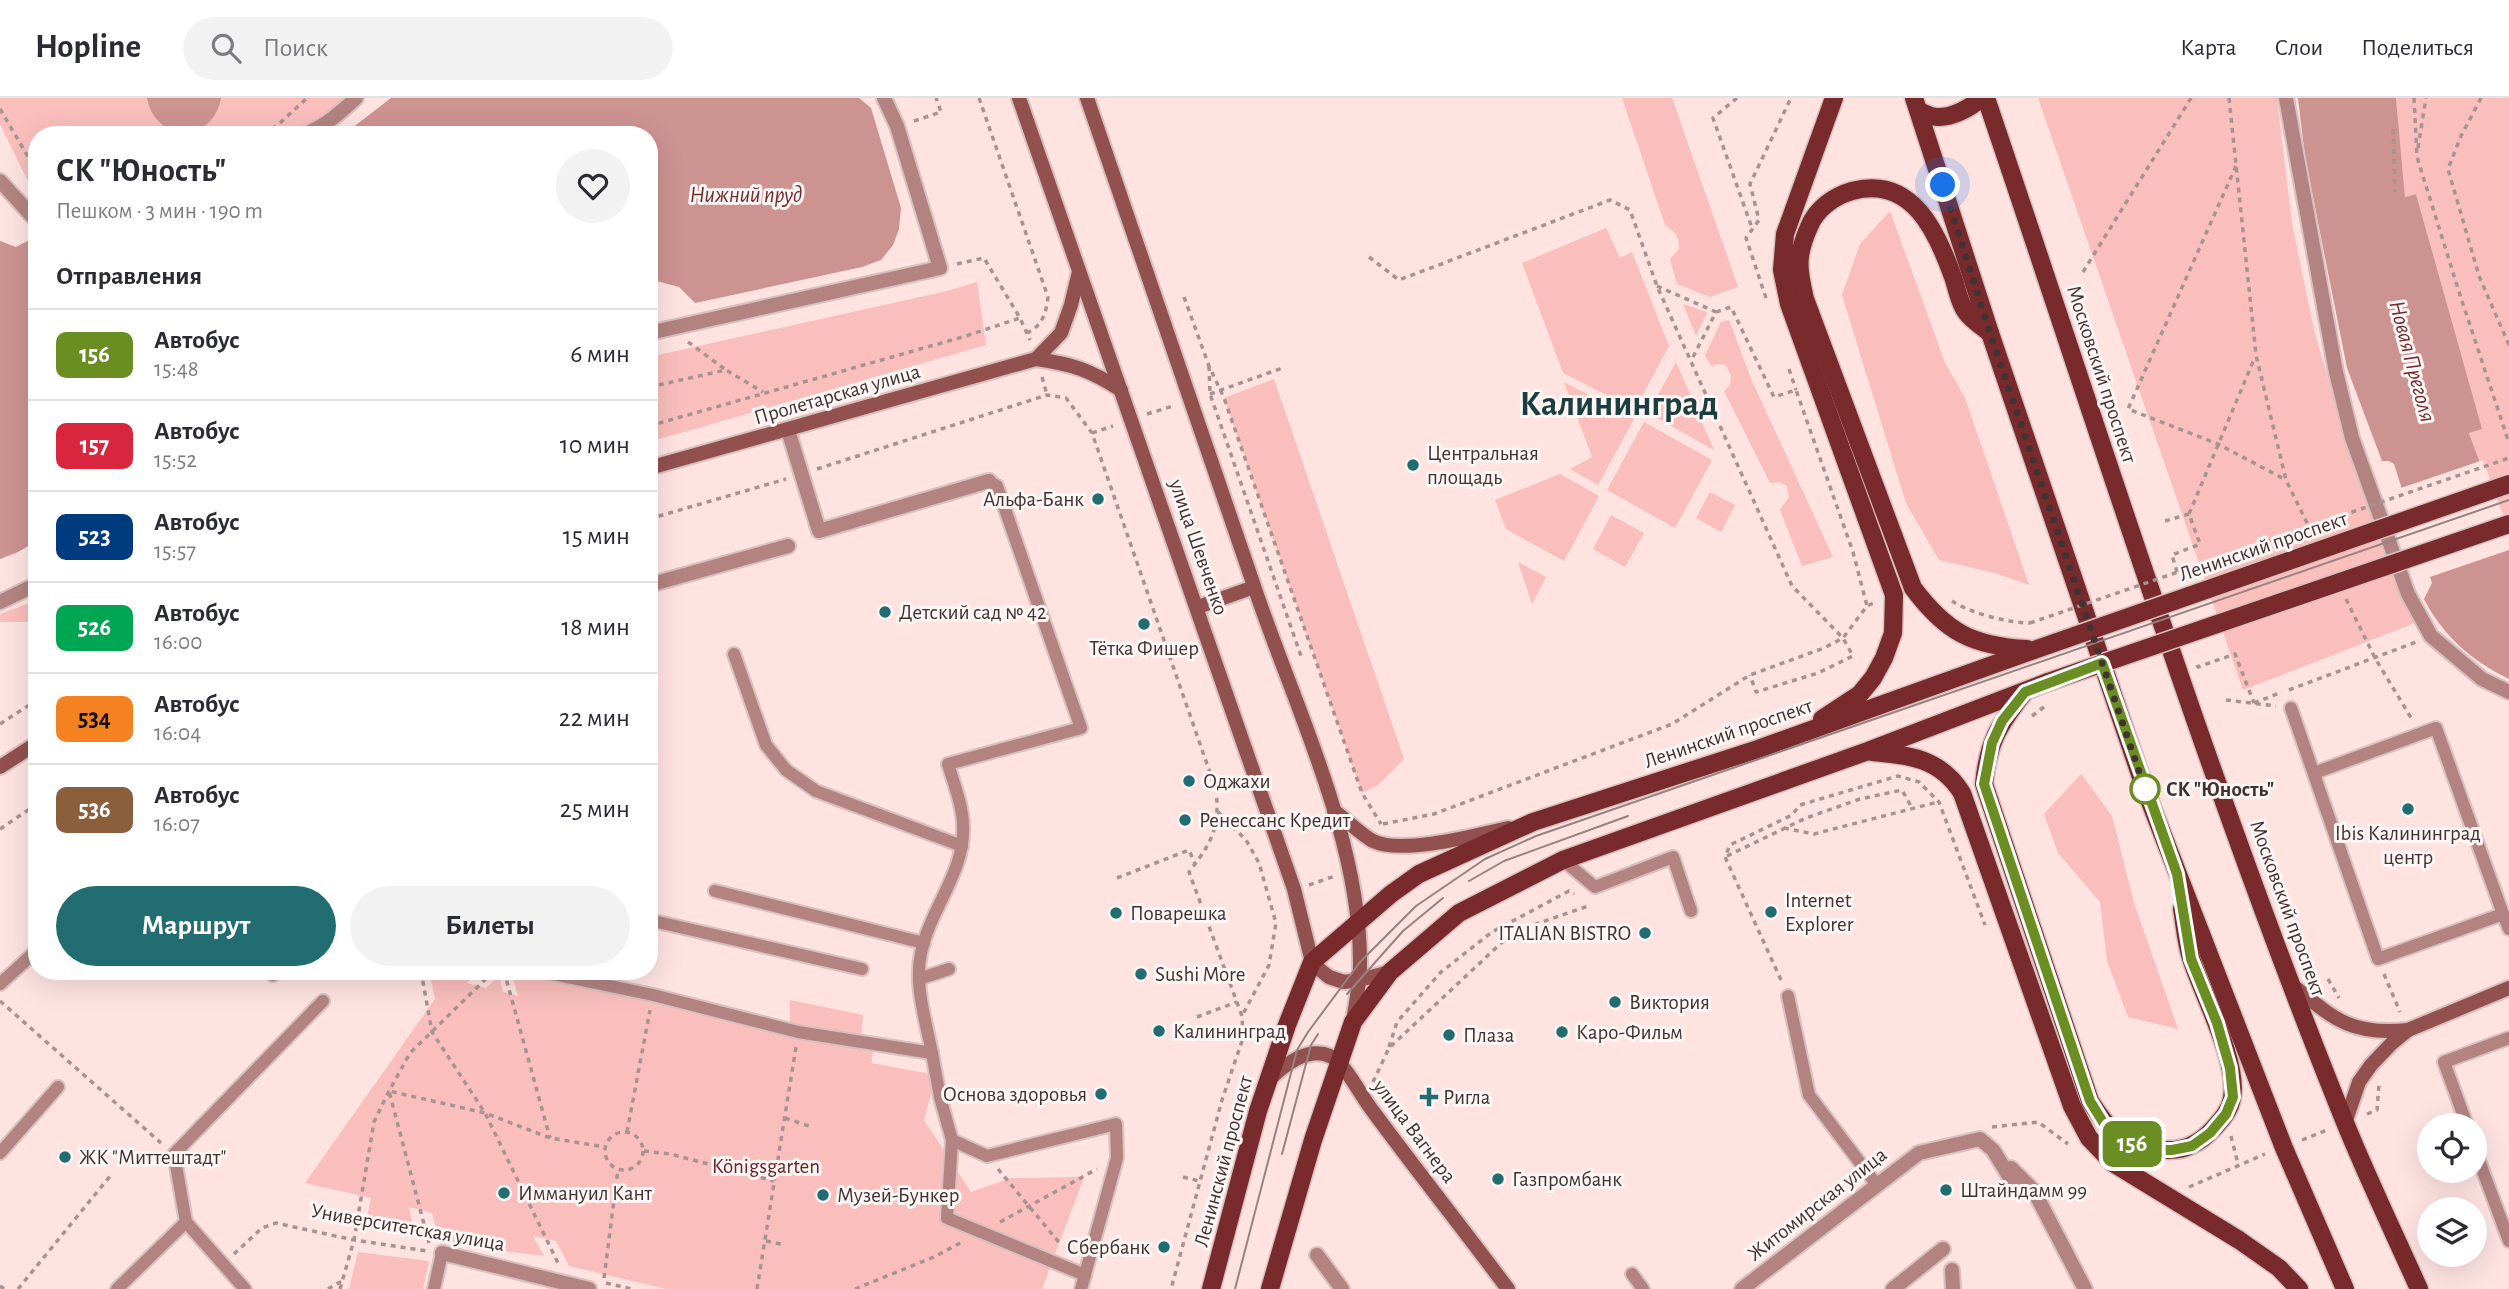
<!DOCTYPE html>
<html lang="ru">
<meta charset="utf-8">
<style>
body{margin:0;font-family:"Alegreya Sans",sans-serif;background:#f2f2f3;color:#2b2b33;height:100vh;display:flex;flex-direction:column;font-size:26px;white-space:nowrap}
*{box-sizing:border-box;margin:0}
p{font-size:23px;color:#7c7c81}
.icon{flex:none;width:38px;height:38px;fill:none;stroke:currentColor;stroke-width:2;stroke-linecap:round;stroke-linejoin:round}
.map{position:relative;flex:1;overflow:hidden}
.side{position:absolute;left:28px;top:28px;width:630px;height:854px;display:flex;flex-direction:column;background:#fff;border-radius:28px;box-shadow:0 7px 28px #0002}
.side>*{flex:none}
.badge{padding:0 14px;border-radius:10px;font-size:24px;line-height:46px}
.fabs{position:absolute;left:2417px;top:1015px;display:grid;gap:14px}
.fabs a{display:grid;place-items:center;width:70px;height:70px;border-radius:50%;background:#fff;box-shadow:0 7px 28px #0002;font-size:35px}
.you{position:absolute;width:35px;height:35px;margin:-18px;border:5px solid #fff;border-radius:50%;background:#1a73e8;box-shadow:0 0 0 10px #1a73e833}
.map>.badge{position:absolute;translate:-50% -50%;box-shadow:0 0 0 4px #fff}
h2{padding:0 28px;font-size:26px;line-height:63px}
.round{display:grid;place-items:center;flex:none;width:74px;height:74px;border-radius:37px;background:#f2f2f3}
.head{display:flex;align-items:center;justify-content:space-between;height:119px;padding:0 28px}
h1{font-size:33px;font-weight:700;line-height:52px}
.cta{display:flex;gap:14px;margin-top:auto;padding:14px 28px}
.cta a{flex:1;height:80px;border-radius:42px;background:#216d72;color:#fff;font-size:28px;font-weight:700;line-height:80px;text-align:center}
.cta a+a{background:#f2f2f3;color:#2b2b33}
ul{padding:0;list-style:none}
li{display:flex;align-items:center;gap:21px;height:91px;padding:0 28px;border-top:2px solid #e1e1e2}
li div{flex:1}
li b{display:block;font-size:26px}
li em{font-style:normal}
li .badge{min-width:77px;font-weight:700;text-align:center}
header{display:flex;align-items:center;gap:42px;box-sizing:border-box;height:98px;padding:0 35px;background:#fff;border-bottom:2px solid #e1e1e2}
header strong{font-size:33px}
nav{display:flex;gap:38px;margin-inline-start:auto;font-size:24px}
.search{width:490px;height:63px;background:#f2f2f3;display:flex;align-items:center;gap:18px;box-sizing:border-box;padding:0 24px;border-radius:38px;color:#7c7c81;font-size:26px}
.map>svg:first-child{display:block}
</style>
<header>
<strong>Hopline</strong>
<div class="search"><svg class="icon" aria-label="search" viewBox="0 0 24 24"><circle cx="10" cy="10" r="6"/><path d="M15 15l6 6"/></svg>Поиск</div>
<nav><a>Карта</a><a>Слои</a><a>Поделиться</a></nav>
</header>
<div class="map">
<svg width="2509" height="1191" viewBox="0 0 2509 1191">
<rect width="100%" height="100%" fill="#fee3e1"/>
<!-- green -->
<g fill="#fabfbc">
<path d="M0 0H364L320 37H37V102L0 26Z"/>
<path d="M1622 0H1672L1738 189 1710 199 1677 186 1670 161 1679 151C1679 138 1676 134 1665 127Z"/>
<path d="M2038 0H2277L2292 126 2314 232 2344 335 2420 523 2243 592Z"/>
<path d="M2396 0H2509V431L2498 413 2469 334 2481 331 2416 96 2405 99Z"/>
<path d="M1890 113 1945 265 1965 300 2029 487 1995 475 1939 462 1906 405 1842 197 1860 146Z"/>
<path d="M1606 130 1620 160 1632 154 1669 248 1635 311 1563 275 1522 165Z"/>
<path d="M977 184 986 247 649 344V259L947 193Z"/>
<path d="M1683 206 1707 214 1696 238Z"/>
<path d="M1729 222 1752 283 1833 459 1802 468 1780 412 1789 399 1787 388 1779 384 1770 385 1724 293 1730 287 1731 278 1726 267 1717 266 1711 268 1705 257 1721 224Z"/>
<path d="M1676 264 1714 352 1648 315Z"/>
<path d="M1274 281 1404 661 1378 687 1362 695 1224 300Z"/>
<path d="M1564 284 1634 321 1598 387 1570 371 1592 359Z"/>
<path d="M1644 324 1712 362 1675 430 1607 392Z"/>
<path d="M1560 376 1599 398 1564 463 1506 431 1495 402Z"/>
<path d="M1710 394 1735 407 1721 434 1696 420Z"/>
<path d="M1611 417 1644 435 1625 469 1593 451Z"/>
<path d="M1518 464 1546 479 1532 506Z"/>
<path d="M37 502V524H0V516Z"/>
<path d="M2081 676 2112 718 2134 805 2178 931 2128 919 2107 863 2100 804 2058 755 2044 716Z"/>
<path d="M429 873H467L476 876 467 885 486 890 499 878 503 894 518 898 511 875 874 949 871 965 936 977 924 1022 971 1094 1011 1080 1084 1079 1042 1191H666L569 1168 556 1143 533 1138 544 1158 440 1145 432 1115 409 1109 415 1139 365 1128 371 1100 305 1085 435 901Z"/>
<path d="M790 902 863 917 861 943 790 925Z"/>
<path d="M358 1154 429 1163 423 1191H349Z"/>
</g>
<!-- water -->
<g fill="#cd9391">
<path d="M147 0H221C213 46 155 45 147 0Z"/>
<path d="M391 0H859L871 10 901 110 899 131 893 147 881 162 862 169 695 205 679 189 649 181V37H343Z"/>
<path d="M2298 0H2396L2405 99 2416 96 2482 331 2469 335 2498 413 2509 431V581C2472 563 2443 538 2424 501L2432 485 2394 366 2389 363H2382L2347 270 2305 59Z"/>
<path d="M37 138V443L18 454 0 461V143L16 149Z"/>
</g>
<!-- pier -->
<path fill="#fee3e1" d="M2483 362 2501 412 2509 425V452L2427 480 2398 391Z"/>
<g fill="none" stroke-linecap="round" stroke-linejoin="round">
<defs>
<g id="lane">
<path d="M734 556 766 647 786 672 816 693 962 748"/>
<path d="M2291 610 2378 861 2503 816 2509 831"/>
<path d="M2314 675 2436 630 2503 816"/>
<path d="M1563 762 1595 789 1673 759 1691 813"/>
<path d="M715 793 924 845"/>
<path d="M649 822 862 871"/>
<path d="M269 873 273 877 277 873"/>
<path d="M538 873 653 897 798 934 932 955C926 923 914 888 921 855 930 811 965 774 963 729 963 708 954 686 948 666L1081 630 997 388 989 383"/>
<path d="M919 881 949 871"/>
<path d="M0 886 37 852"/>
<path d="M1788 898 1809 997 1876 1086"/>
<path d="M932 955 940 999 952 1042 987 1058 1116 1026 1117 1060 1081 1191"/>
<path d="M2467 1027 2444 964 2509 940"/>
<path d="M952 1042 947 1120 1085 1177"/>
<path d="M2474 1049 2509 1143"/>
<path d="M0 1055 58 989"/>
<path d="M186 1124 174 1056 323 903"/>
<path d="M1632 1176 1643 1191"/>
<path d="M117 1191 186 1124 245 1191"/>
<path d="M434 1191 442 1155"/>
</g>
<g id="street">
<path d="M2286 0 2336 274 2352 340 2408 496 2431 538 2482 581 2509 594"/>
<path d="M303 37C324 29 340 15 356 0"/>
<path d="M0 83 32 118H37"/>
<path d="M649 235 940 170 897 28 884 0"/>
<path d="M788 332 819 433 989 383"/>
<path d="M649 487 788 448"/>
<path d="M0 504 37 486"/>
<path d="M2011 1070 2034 1093 2085 1191"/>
<path d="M442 1155 589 1191"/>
<path d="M1317 1157 1342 1191"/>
<path d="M1952 1172 1953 1191"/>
<path d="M1742 1191 1919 1055 1980 1041 1993 1052 2017 1091"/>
<path d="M1893 1191 1943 1151"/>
</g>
<g id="secondary">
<path d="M1019 0 1294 791 1312 864 1319 871 1329 879 1344 884 1359 882 1390 874"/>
<path d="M1087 0C1142 162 1198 323 1253 485 1292 603 1361 740 1360 866 1360 885 1356 904 1353 923"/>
<path d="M1036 261 1061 235 1071 207 1079 174"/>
<path d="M649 370 1036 261C1072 266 1090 272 1121 292"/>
<path d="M1198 509 1254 489"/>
<path d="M0 669 37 645"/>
<path d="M1334 713C1347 722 1360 736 1373 743 1402 757 1477 737 1508 730"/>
<path d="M2291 886C2333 920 2350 938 2408 932"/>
<path d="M1269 982C1284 967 1307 948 1330 958 1345 965 1361 998 1372 1012 1417 1073 1463 1131 1508 1191"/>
<path d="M2345 1025 2359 984 2371 967 2392 945 2408 932 2509 890"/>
</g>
<g id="primary">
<path d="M1914 0 1990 235 2145 691 2284 1050 2345 1191"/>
<path d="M1986 0C2102 342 2209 687 2344 1022 2367 1079 2394 1135 2419 1191"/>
<path d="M1919 13C1924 15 1931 19 1937 19 1951 20 1971 10 1981 0"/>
<path d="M1990 235C1983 229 1971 222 1966 214 1959 205 1957 190 1953 179 1937 134 1912 77 1852 93 1834 98 1816 111 1809 129 1796 158 1798 171 1805 201L1913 490C1946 534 1972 548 2027 551"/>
<path d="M2023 596C1998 628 1988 645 1984 686L2090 1003C2111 1036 2125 1051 2166 1052 2184 1053 2200 1045 2213 1031 2221 1022 2230 1013 2232 1000 2239 965 2203 897 2192 863 2186 847 2185 828 2182 811"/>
<path d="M1822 621 1860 596 1873 580 1884 560 1893 535 1894 497 1789 206 1782 172 1785 136 1834 0"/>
<path d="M1872 654C1909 657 1940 660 1962 695L2072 1008 2089 1040 2113 1065 2239 1142 2279 1170 2299 1191"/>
<path d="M1211 1191 1258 1013 1287 927 1312 864 1391 796 1419 776 1533 724 1758 651 2034 552"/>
<path d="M1270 1191 1313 1042 1353 924 1390 874 1459 815 1563 762 1868 653 2048 584"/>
</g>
</defs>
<!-- lane casing -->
<use href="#lane" stroke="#d8c0be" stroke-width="16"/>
<!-- street casing -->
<use href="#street" stroke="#d8c0be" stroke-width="18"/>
<!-- secondary casing -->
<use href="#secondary" stroke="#d8c0be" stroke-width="18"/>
<!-- primary casing -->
<use href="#primary" stroke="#d8c0be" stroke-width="21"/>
<!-- path -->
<g stroke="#a89392" stroke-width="3.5" stroke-dasharray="5 5" stroke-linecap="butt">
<path d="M979 0 1048 199C1046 215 1043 227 1027 235"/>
<path d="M1737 0 1713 20 1752 130"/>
<path d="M2229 0 2256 257 2286 382 2312 435"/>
<path d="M2414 0 2417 59 2460 197 2509 345"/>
<path d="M2481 0 2461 38 2448 71 2479 178 2509 247"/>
<path d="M0 11 37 74"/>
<path d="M914 23 941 14 936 0"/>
<path d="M2393 31 2395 94"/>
<path d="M264 37 280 25 307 0"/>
<path d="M2418 50 2426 0"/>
<path d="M2236 68 2128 311 2218 346 2286 382"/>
<path d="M1369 159 1399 182 1610 102 1630 112 1657 188 1792 488 1843 540 1853 558 1818 575 1756 594 1750 577"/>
<path d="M957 166 984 160 1020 220 1030 242"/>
<path d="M2083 174 2191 0"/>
<path d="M1657 188 1716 214 1691 263"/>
<path d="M1184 199 1209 268 1224 300 1362 695 1381 726"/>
<path d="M1766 200 1746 140 1759 122 1750 86 1791 0"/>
<path d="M1716 214 1731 209 1774 299 1796 292 1853 454 1867 508"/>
<path d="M688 244 726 272"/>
<path d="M1209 268 1210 296 1301 558"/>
<path d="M1789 271 1796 292"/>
<path d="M1042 279 1047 297"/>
<path d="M649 289 726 272 763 294"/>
<path d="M1210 296 1285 269"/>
<path d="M1147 316 1173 308"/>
<path d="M649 328 966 238 1020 220"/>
<path d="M1092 335 1113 328"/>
<path d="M817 371 1047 297 1066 300 1092 335 1216 692C1220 730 1212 744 1189 774L1242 918 1243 940 1222 1002 1171 1191"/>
<path d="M649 421 786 381"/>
<path d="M2165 423 2189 416"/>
<path d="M2177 474 2172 457 2200 446 2189 416 2255 259"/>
<path d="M2346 501 2375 560 2413 623"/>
<path d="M1952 503C1970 515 2008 525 2030 525"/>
<path d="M2197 567 2198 569 2235 556 2254 605"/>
<path d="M2289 592 2416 544"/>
<path d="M2226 602 2276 608"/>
<path d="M2254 605 2282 594"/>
<path d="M2032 618 2048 606"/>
<path d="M0 626 37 602"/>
<path d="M1218 714 1246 742 1259 765 1276 825 1269 867 1242 918"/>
<path d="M1383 726 1434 716 1672 626 1750 577 1824 550 1843 540 1867 508 1876 504"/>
<path d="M1784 730 1814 736 1938 704"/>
<path d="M0 731 37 706"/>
<path d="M1727 758 1806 720 1860 701 1902 692 1912 710"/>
<path d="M1117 780 1189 752 1195 766"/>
<path d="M1309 787 1335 778"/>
<path d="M421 873 432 934 485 1015 558 1165"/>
<path d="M504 873 550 1040"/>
<path d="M2384 876 2400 914"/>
<path d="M2328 881 2339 900"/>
<path d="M1781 882 1725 759 1730 747 1792 717 1800 707 1898 678 1919 684 1939 704 1985 827"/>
<path d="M0 903 161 1045"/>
<path d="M1197 919 1237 904"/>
<path d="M1389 949 1397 924 1441 874 1492 834 1569 793 1574 796"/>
<path d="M1373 984 1389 950 1513 834 1591 807"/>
<path d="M2367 1016 2377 1012 2379 986"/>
<path d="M785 1020 809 1028"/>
<path d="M1992 1029 2038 1024 2068 1046"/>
<circle cx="624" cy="1053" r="19"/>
<path d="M627 1034 650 912"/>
<path d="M2231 1038 2238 1066"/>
<path d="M2302 1042 2327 1032"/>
<path d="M644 1053 670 1056 774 1083"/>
<path d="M998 1071 1062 1148"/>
<path d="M1183 1079 1199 1083"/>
<path d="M2189 1089 2265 1056"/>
<path d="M1000 1124 1097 1071"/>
<path d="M766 1143 781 1146"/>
<path d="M429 1145 389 993 485 1015 550 1040 605 1049"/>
<path d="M234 1156 262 1130 276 1125 354 1142 427 1153"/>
<path d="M604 1180 618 1071"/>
<path d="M606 1185 632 1191"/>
<path d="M0 1188 4 1191"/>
<path d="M18 1191 111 1077"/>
<path d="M328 1191 342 1183"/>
<path d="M340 1191 354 1142 374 1024 389 993 410 955 494 873"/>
<path d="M757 1191 796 949"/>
<path d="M855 1191 934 1159 962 1144"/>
</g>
<!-- lane -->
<use href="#lane" stroke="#b28381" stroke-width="12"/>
<!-- street -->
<use href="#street" stroke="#b28381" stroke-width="14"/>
<!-- secondary -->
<use href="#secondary" stroke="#92504f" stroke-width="14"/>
<!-- primary -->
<use href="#primary" stroke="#792a2d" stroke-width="18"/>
<!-- tram -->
<g stroke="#968381" stroke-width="2">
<path d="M1469 783 1504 763 1628 718"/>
<path d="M1347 896 1403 833 1443 800"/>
<path d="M1282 1056 1311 947 1318 936"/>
<path d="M1235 1191 1297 952 1308 934 1360 864 1416 808 1485 761 1536 738 2509 402"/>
</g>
<defs>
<g id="primary-bridge">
<path d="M2034 552 2509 386"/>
<path d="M2048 584 2509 426"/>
</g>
</defs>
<!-- primary-bridge casing -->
<use href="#primary-bridge" stroke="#d8c0be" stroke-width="21" stroke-linecap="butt"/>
<!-- path-bridge -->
<path stroke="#a89392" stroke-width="3.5" stroke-dasharray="5 5" stroke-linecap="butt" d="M2030 525 2509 360"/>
<!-- primary-bridge -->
<use href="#primary-bridge" stroke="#792a2d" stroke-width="18"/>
</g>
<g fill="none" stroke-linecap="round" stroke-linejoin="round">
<defs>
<path id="line" d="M2102 565 2177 776 2191 861 2217 925 2230 970 2233 999 2226 1016 2210 1035 2192 1048 2172 1052H2150L2127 1044 2106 1029 2090 1003 1984 686 1992 645 2002 623 2025 594Z"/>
</defs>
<!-- line casing -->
<use href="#line" stroke="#fff" stroke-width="16"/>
<!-- line -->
<use href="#line" stroke="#6b8e23" stroke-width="10"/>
<!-- walk -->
<path stroke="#403332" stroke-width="7" stroke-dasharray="0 12.6" d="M1943 87 1990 235 2145 691"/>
</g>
<!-- markers -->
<g fill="#216d72" stroke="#fdf6f5" stroke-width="2.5">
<circle cx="1413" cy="367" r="7"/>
<circle cx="1098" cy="401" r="7"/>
<circle cx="885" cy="514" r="7"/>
<circle cx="1144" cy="526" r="7"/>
<circle cx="1189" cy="683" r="7"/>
<circle cx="2408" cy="711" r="7"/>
<circle cx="1185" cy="722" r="7"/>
<circle cx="1771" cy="814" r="7"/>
<circle cx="1116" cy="815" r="7"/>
<circle cx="1645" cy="835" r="7"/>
<circle cx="1141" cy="876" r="7"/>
<circle cx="1615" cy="904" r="7"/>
<circle cx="1159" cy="933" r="7"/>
<circle cx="1562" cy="934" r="7"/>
<circle cx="1449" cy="937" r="7"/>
<circle cx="1101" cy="996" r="7"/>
<path d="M1425.5 988.5h7v7h7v7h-7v7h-7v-7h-7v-7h7z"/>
<circle cx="65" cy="1059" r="7"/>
<circle cx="1498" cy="1081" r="7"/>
<circle cx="1946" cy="1092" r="7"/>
<circle cx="504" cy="1095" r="7"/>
<circle cx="823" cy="1097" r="7"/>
<circle cx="1164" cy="1149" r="7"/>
</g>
<circle fill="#fff" stroke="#6b8e23" stroke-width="3.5" cx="2145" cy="691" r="14"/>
<g text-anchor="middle" stroke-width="6" stroke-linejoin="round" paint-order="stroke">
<!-- street labels -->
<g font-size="21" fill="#403332" stroke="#fdf6f5">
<text transform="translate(2102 276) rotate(72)" y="7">Московский проспект</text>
<text transform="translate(837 296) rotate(-16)" y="7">Пролетарская улица</text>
<text transform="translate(2263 448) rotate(-19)" y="7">Ленинский проспект</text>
<text transform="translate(1199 449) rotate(71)" y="7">улица Шевченко</text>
<text transform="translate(1728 635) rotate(-19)" y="7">Ленинский проспект</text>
<text transform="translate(2288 810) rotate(70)" y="7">Московский проспект</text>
<text transform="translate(1415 1033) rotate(53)" y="7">улица Вагнера</text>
<text transform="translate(1223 1063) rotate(-75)" y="7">Ленинский проспект</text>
<text transform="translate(1817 1106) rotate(-38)" y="7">Житомирская улица</text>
<text transform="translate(408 1129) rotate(10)" y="7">Университетская улица</text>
</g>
<!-- poi labels -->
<g font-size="21" fill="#403332" stroke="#fdf6f5" text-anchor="start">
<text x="1427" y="362">Центральная<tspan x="1427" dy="24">площадь</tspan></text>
<text x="1084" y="408" text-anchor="end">Альфа-Банк</text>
<text x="899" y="521">Детский сад № 42</text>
<text x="1144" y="557" text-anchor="middle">Тётка Фишер</text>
<text x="1203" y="690">Оджахи</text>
<text x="1199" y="729">Ренессанс Кредит</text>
<text x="2408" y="742" text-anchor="middle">Ibis Калининград<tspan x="2408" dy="24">центр</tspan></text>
<text x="1785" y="809">Internet<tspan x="1785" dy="24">Explorer</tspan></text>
<text x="1130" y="822">Поварешка</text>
<text x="1631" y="842" text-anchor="end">ITALIAN BISTRO</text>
<text x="1155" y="883">Sushi More</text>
<text x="1629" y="911">Виктория</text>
<text x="1173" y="940">Калининград</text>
<text x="1576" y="941">Каро-Фильм</text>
<text x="1463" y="944">Плаза</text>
<text x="1087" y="1003" text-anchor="end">Основа здоровья</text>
<text x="1443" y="1006">Ригла</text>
<text x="79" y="1066">ЖК "Миттештадт"</text>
<text x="1512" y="1088">Газпромбанк</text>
<text x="1960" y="1099">Штайндамм 99</text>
<text x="518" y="1102">Иммануил Кант</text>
<text x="837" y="1104">Музей-Бункер</text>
<text x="1150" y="1156" text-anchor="end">Сбербанк</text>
</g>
<!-- stop labels -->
<g font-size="21" font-weight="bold" fill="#403332" stroke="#fdf6f5" text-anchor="start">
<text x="2166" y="698">СК "Юность"</text>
</g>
<!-- park labels -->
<g font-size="21" fill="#6a2427" stroke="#fdf6f5">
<text x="766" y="1075">Königsgarten</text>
</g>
<!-- water labels -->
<g font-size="23" font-style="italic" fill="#722b2d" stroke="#fdf6f5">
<text x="746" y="104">Нижний пруд</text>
<text transform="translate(2413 263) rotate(75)" y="8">Новая Преголя</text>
</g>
<!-- town labels -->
<g font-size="35" font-weight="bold" fill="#1c3e40" stroke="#fdf6f5">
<text x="1619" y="317">Калининград</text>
</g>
</g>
</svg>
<div class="fabs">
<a><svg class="icon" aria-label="locate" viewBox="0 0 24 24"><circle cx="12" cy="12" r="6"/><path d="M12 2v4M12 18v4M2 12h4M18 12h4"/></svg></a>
<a><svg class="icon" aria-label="layers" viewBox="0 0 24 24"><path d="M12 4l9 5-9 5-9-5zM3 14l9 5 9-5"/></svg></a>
</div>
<div class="you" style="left:1943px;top:87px"></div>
<b class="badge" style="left:2132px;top:1046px;background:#6b8e23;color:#fff">156</b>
<section class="side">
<div class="head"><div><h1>СК &quot;Юность&quot;</h1><p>Пешком · 3 мин · 190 m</p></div><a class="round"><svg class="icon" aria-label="heart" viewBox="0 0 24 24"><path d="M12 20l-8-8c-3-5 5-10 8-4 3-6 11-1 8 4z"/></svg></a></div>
<h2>Отправления</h2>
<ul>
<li><span class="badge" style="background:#6b8e23;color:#fff">156</span><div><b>Автобус</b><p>15:48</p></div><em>6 мин</em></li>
<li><span class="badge" style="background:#d7263d;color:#fff">157</span><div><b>Автобус</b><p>15:52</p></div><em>10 мин</em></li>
<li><span class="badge" style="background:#003b80;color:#fff">523</span><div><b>Автобус</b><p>15:57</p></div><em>15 мин</em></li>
<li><span class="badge" style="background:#00a651;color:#fff">526</span><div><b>Автобус</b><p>16:00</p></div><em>18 мин</em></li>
<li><span class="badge" style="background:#f58220;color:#111">534</span><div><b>Автобус</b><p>16:04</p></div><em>22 мин</em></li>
<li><span class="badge" style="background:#8b5e3c;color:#fff">536</span><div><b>Автобус</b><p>16:07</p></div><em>25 мин</em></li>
</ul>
<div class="cta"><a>Маршрут</a><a>Билеты</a></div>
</section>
</div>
